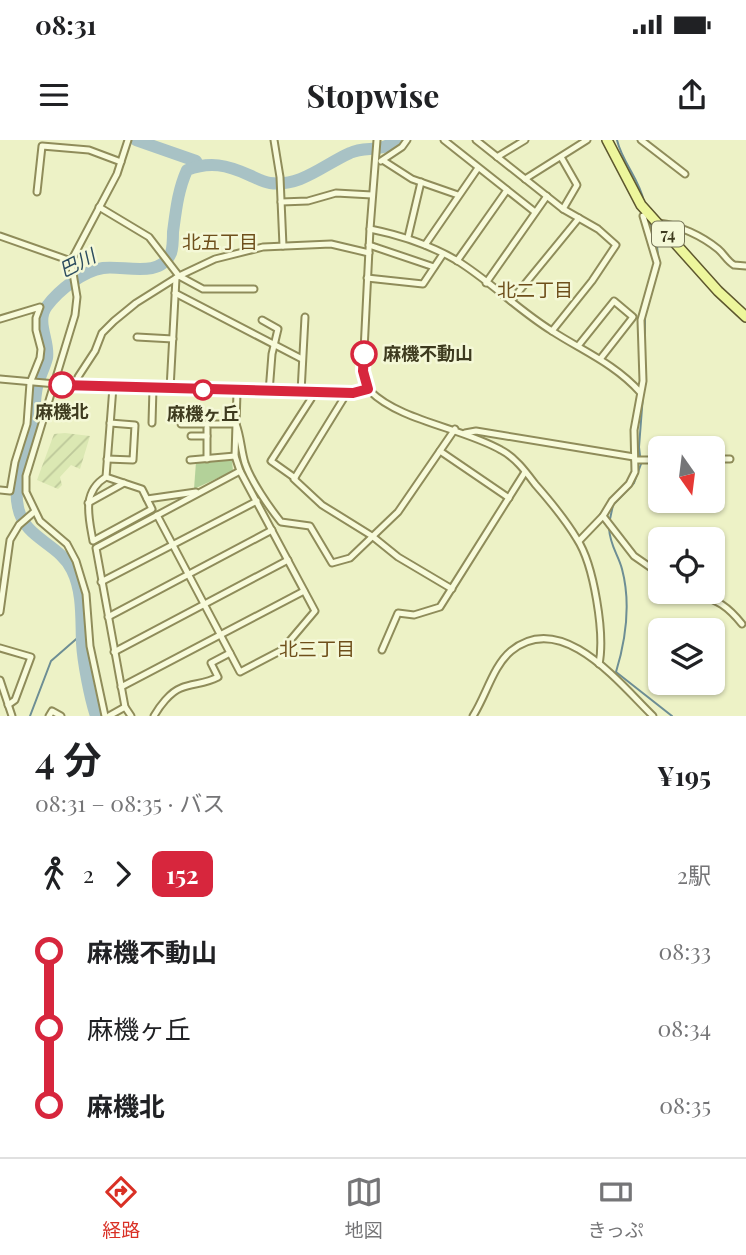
<!DOCTYPE html>
<html lang="ja">
<meta charset="utf-8">
<style>
body{margin:0;font-family:"Playfair Display","Noto Sans JP",serif;background:#f2f2f2;color:#202124;height:100vh;display:flex;flex-direction:column;font-size:26px;white-space:nowrap}
*{box-sizing:border-box;margin:0}
p{font-size:23px;color:#757577}
.icon{flex:none;width:38px;height:38px;fill:none;stroke:currentColor;stroke-width:2;stroke-linecap:round;stroke-linejoin:round}
.map{position:relative;height:576px;overflow:hidden}
.side{display:flex;flex-direction:column;background:#fff;flex:1}
.side>*{flex:none}
.badge{padding:0 14px;border-radius:10px;font-size:24px;line-height:46px}
.needle{width:46px;rotate:166deg}
.buttons{position:absolute;left:648px;top:296px;display:grid;gap:14px}
.buttons a{display:grid;place-items:center;width:77px;height:77px;border-radius:10px;background:#fff;box-shadow:0 2px 5px #0004;font-size:35px}
.map>.badge{position:absolute;translate:-50% -50%;box-shadow:0 0 0 4px #fff}
.legs{display:flex;align-items:center;gap:10px;height:77px;padding:0 35px;font-size:23px}
.legs p{margin-inline-start:auto}
.head{display:flex;align-items:center;justify-content:space-between;height:119px;padding:0 35px}
h1{font-size:38px;font-weight:700;line-height:52px}
ul{padding:0 35px;list-style:none}
li{display:flex;align-items:center;gap:24px;height:77px;font-size:26px}
li i{display:grid;place-items:center;width:10px;height:100%;margin:0 9px;background:currentColor}
li i::after{content:'';width:18px;height:18px;margin:-9px;border:5px solid;border-radius:50%;background:#fff}
li p{margin-inline-start:auto}
li:first-child i{background:linear-gradient(#0000 50%,currentColor 0)}
li:last-child i{background:linear-gradient(currentColor 50%,#0000 0)}
.status{display:flex;justify-content:space-between;align-items:center;height:49px;padding:0 35px;background:#fff;direction:ltr}
.status svg{height:19px;fill:currentColor}
header{display:flex;justify-content:space-between;align-items:center;height:91px;padding:0 35px;background:#fff;font-size:32px;font-weight:700}
.tabs{display:flex;justify-content:space-around;align-items:center;height:98px;border-top:2px solid #e0e0e0;background:#fff;font-size:19px;color:#757577}
.tabs a{display:grid;justify-items:center;gap:4px}
.tabs .selected{color:#d93025}
.map>svg:first-child{display:block}
</style>
<div class="status"><b>08:31</b><svg viewBox="0 0 49 12"><path d="M0 12V9h3v3zM5 12V6h3v6zM10 12V3h3v9zM15 12V0h3v12zM26 1h20v11H26zM47 4h2v5h-2z"/></svg></div>
<header><svg class="icon" aria-label="menu" viewBox="0 0 24 24"><path d="M4 6h16M4 12h16M4 18h16"/></svg>Stopwise<svg class="icon" aria-label="share" viewBox="0 0 24 24"><path d="M12 15V3M7 8l5-5 5 5M5 13v7h14v-7"/></svg></header>
<div class="map">
<svg width="746" height="576" viewBox="0 0 746 576">
<defs>
<pattern id="farmland-furrows" width="10" height="10" patternUnits="userSpaceOnUse" patternTransform="scale(1.75)"><rect width="10" height="10" fill="#dbe8b3"/><path d="M-1 1l2-2M0 10L10 0M9 11l2-2" fill="none" stroke="#bdc89a"/></pattern>
</defs>
<rect width="100%" height="100%" fill="#edf2c6"/>
<!-- farmland -->
<path fill="url(#farmland-furrows)" d="M65 293 90 296 80 329 71 325 60 337 62 345 58 349 37 340 54 294Z"/>
<!-- green -->
<path fill="#b3d199" d="M230 319 232 320 233 331 194 349 196 322Z"/>
<g fill="none" stroke-linecap="round" stroke-linejoin="round">
<!-- stream -->
<g stroke="#6d8e94" stroke-width="2">
<path d="M617 0C622 22 640 40 644 62"/>
<path d="M647 77 657 106 659 126"/>
<path d="M645 215V176L653 148"/>
<path d="M610 379 613 365 634 343 641 324 639 307 643 255"/>
<path d="M609 388C610 406 618 414 622 429 631 463 626 499 616 532L672 576"/>
<path d="M30 576 51 521 82 494"/>
</g>
<!-- river -->
<g stroke="#a8c2c5" stroke-width="12">
<path d="M136 0 196 21 198 25"/>
<path d="M96 576C90 558 83 522 82 503 81 479 83 452 72 430 59 403 24 399 18 367 12 340 27 316 33 290 35 278 34 265 36 253 37 241 44 230 47 218 50 201 35 182 47 166 59 150 83 131 103 128 124 125 160 139 171 113 173 107 173 98 173 92 176 70 178 50 187 30 210 21 227 25 249 35 256 38 263 42 270 43 301 47 323 25 350 13 366 5 381 14 395 0"/>
</g>
<defs>
<g id="minor">
<path d="M274 0 280 37 283 106"/>
<path d="M377 0 370 89 363 231C365 237 366 246 370 251 400 281 463 288 501 310 515 317 526 332 535 344 550 361 565 379 577 399 594 425 605 494 599 524"/>
<path d="M444 0 535 72"/>
<path d="M476 0 563 69 598 89 616 105 592 141 552 191"/>
<path d="M641 0 685 34"/>
<path d="M497 17 525 0"/>
<path d="M561 17 577 45 563 69"/>
<path d="M381 21 402 7 407 0"/>
<path d="M384 21 412 39 458 55"/>
<path d="M525 39 587 0"/>
<path d="M37 52 42 6 89 10 121 22"/>
<path d="M281 62 308 61 336 53 372 55"/>
<path d="M99 67 149 97 179 136 203 149H254"/>
<path d="M659 83C679 85 702 96 718 109 724 114 727 121 734 125L746 126"/>
<path d="M370 89C400 95 428 104 456 120 489 140 518 170 552 191 583 211 615 224 640 252"/>
<path d="M0 96 71 121"/>
<path d="M408 97 421 42"/>
<path d="M369 105 434 127"/>
<path d="M425 105 478 28"/>
<path d="M457 121 507 50"/>
<path d="M367 138 423 144 443 114"/>
<path d="M486 143 547 56"/>
<path d="M175 153 302 219"/>
<path d="M511 161 579 78"/>
<path d="M0 179 40 167 36 178V190L41 209 40 218 30 243 27 284 15 322 10 351 0 350"/>
<path d="M262 180 278 189 272 214 269 252"/>
<path d="M137 197 173 199"/>
<path d="M578 206 614 161 633 177 601 218"/>
<path d="M0 239 78 246 353 253 368 249"/>
<path d="M78 246V237L95 211 102 193 114 181 136 163 179 136 215 119 263 107 331 104 369 113"/>
<path d="M170 249 176 138"/>
<path d="M237 252 235 316 240 331"/>
<path d="M301 252 305 177"/>
<path d="M347 253 294 339 322 365 372 396 398 417 452 449"/>
<path d="M152 283 153 248"/>
<path d="M181 284H236C241 297 241 310 245 323 251 341 269 367 281 382L310 386 332 423 350 418 398 372 455 289"/>
<path d="M207 288V319"/>
<path d="M465 293 476 291 634 317"/>
<path d="M191 296H207"/>
<path d="M440 311 509 358"/>
<path d="M107 319 133 320 135 285 110 283"/>
<path d="M712 319H730"/>
<path d="M190 320 235 316"/>
<path d="M635 320H660"/>
<path d="M106 337 142 349 152 369 93 401C89 378 81 352 106 337Z"/>
<path d="M106 337 113 247"/>
<path d="M295 338 271 321 311 259 312 252"/>
<path d="M147 359 196 352"/>
<path d="M88 363 124 343"/>
<path d="M157 375 230 513"/>
<path d="M603 376 634 416 660 434"/>
<path d="M579 401 603 376 612 361 629 344 635 332 634 290 643 241 641 180 657 123 643 76"/>
<path d="M101 442 257 361"/>
<path d="M695 452C717 461 726 464 742 484"/>
<path d="M0 472 10 400 19 385 34 372"/>
<path d="M108 477 272 390"/>
<path d="M0 508 31 517 15 560 8 565"/>
<path d="M382 510 398 473 414 475 440 467 525 332"/>
<path d="M114 512 288 420"/>
<path d="M0 540 12 576"/>
<path d="M121 547 304 451"/>
<path d="M49 576 52 571 61 576"/>
<path d="M105 576 90 506 86 454 76 421 67 404 40 381 26 352V336L75 175 77 157 71 121 117 34 128 0"/>
<path d="M109 576 125 567"/>
<path d="M131 576 125 567 96 408 240 331 315 471 282 510 240 532 230 513 211 523 218 537C205 544 193 543 181 548 170 552 159 567 154 576"/>
<path d="M473 576C486 556 493 526 511 511 562 469 620 544 653 576"/>
</g>
<path id="primary" d="M607 0 641 65 718 151 746 177"/>
</defs>
<!-- minor casing -->
<use href="#minor" stroke="#8f8c5a" stroke-width="9"/>
<!-- primary casing -->
<use href="#primary" stroke="#5d572e" stroke-width="12"/>
<!-- minor -->
<use href="#minor" stroke="#f8fbdb" stroke-width="5"/>
<!-- primary -->
<use href="#primary" stroke="#edf69c" stroke-width="9"/>
</g>
<g fill="none" stroke-linecap="round" stroke-linejoin="round">
<defs>
<path id="line-1" d="M62 245 353 253 368 249 363 231 364 214"/>
</defs>
<!-- line-1 casing -->
<use href="#line-1" stroke="#fff" stroke-width="16"/>
<!-- line-1 -->
<use href="#line-1" stroke="#d7263d" stroke-width="10"/>
</g>
<!-- markers -->
<g fill="#fff" stroke="#d7263d" stroke-width="3.5">
<circle cx="364" cy="214" r="12"/>
<circle cx="62" cy="245" r="12"/>
<circle cx="203" cy="250" r="9"/>
</g>
<g text-anchor="middle" stroke-width="5" stroke-linejoin="round" paint-order="stroke">
<!-- shield labels -->
<rect fill="#f4f8d7" stroke="#757456" stroke-width="2" x="652" y="81.5" width="32" height="25" rx="5"/>
<g font-size="16" font-weight="bold" fill="#3e3b1f">
<text x="668" y="100">74</text>
</g>
<!-- stop labels -->
<g font-size="18" font-weight="bold" fill="#3e3b1f" stroke="#f4f8d7">
<text x="383" y="220" text-anchor="start">麻機不動山</text>
<text x="62" y="278">麻機北</text>
<text x="203" y="280">麻機ヶ丘</text>
</g>
<!-- neighbourhood labels -->
<g font-size="19" fill="#6e4f1b" stroke="#f4f8d7">
<text x="220" y="109">北五丁目</text>
<text x="535" y="157">北二丁目</text>
<text x="317" y="516">北三丁目</text>
</g>
<!-- water labels -->
<g font-size="19" font-style="italic" fill="#2d4d5f" stroke="#f4f8d7">
<text transform="translate(77 123) rotate(-27)" y="7">巴川</text>
</g>
</g>
</svg>
<div class="buttons">
<a><svg class="needle" viewBox="-14 -14 28 28"><path d="M0-13l5 13h-10z" fill="#e53935"/><path d="M0 13l5-13h-10z" fill="#757577"/></svg></a>
<a><svg class="icon" aria-label="locate" viewBox="0 0 24 24"><circle cx="12" cy="12" r="6"/><path d="M12 2v4M12 18v4M2 12h4M18 12h4"/></svg></a>
<a><svg class="icon" aria-label="layers" viewBox="0 0 24 24"><path d="M12 4l9 5-9 5-9-5zM3 14l9 5 9-5"/></svg></a>
</div>
</div>
<section class="side">
<div class="head"><div><h1>4 分</h1><p>08:31 – 08:35 · バス</p></div><b>¥195</b></div>
<div class="legs"><svg class="icon" aria-label="walk" viewBox="0 0 24 24"><circle cx="13" cy="4" r="2"/><path d="M13 8l-2 6 4 7M11 14l-3 7M7 12l3-4h3l4 4"/></svg>2<svg class="icon" aria-label="forward" viewBox="0 0 24 24"><path d="M9 5l7 7-7 7"/></svg><b class="badge" style="background:#d7263d;color:#fff">152</b><p>2駅</p></div>
<ul>
<li><i style="color:#d7263d"></i><b>麻機不動山</b><p>08:33</p></li>
<li><i style="color:#d7263d"></i><span>麻機ヶ丘</span><p>08:34</p></li>
<li><i style="color:#d7263d"></i><b>麻機北</b><p>08:35</p></li>
</ul>
</section>
<nav class="tabs">
<a class="selected"><svg class="icon" aria-label="directions" viewBox="0 0 24 24"><path d="M12 3l9 9-9 9-9-9zM9 14v-3h6M13 9l2 2-2 2"/></svg>経路</a>
<a><svg class="icon" aria-label="map" viewBox="0 0 24 24"><path d="M3 6l6-2 6 2 6-2v14l-6 2-6-2-6 2zM9 4v14M15 6v14"/></svg>地図</a>
<a><svg class="icon" aria-label="tickets" viewBox="0 0 24 24"><path d="M3 7h18v10H3zM15 7v10"/></svg>きっぷ</a>
</nav>
